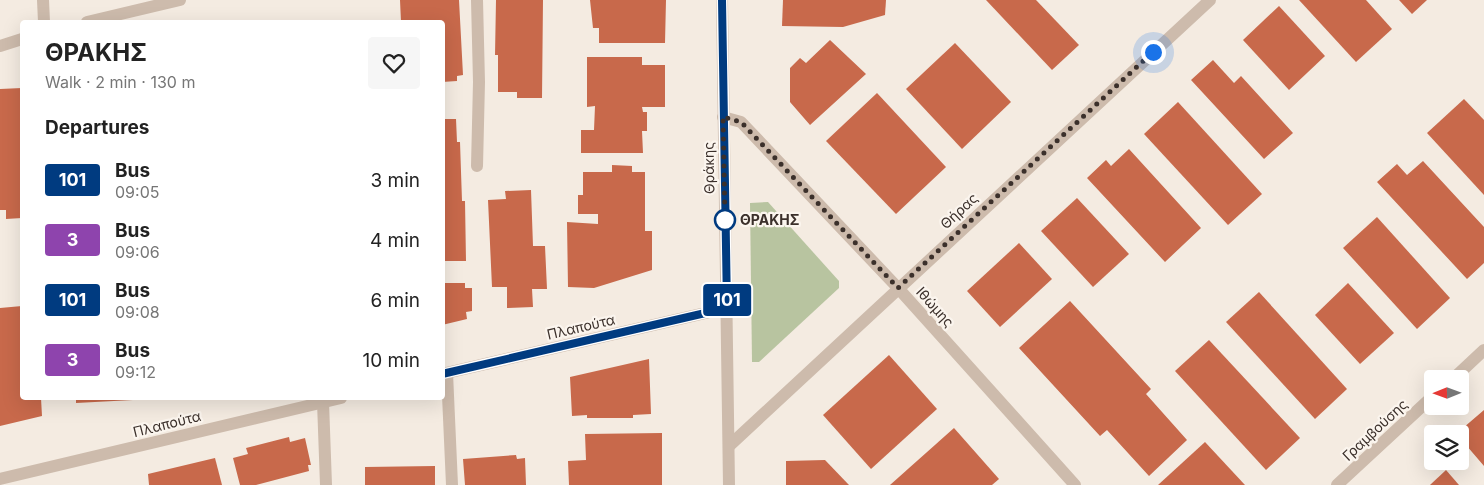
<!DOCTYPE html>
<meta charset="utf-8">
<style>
body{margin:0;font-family:Inter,sans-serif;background:#f6f6f6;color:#222;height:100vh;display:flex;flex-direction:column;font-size:19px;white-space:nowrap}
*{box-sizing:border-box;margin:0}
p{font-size:16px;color:#767676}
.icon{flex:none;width:28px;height:28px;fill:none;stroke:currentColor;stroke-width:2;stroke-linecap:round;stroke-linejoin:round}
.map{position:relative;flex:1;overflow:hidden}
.panel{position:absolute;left:20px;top:20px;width:425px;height:380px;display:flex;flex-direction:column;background:#fff;border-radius:5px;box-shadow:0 5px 20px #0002}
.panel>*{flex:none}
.badge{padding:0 10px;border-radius:4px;font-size:18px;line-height:32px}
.needle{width:32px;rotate:269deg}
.controls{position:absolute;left:1424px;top:370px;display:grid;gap:10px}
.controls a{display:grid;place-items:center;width:45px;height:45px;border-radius:5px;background:#fff;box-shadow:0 5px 20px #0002;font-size:25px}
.you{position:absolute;width:25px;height:25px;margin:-12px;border:4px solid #fff;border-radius:50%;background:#1a73e8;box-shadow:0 0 0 8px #1a73e833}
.map>.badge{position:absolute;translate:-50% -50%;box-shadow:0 0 0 2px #fff}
h2{padding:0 25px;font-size:19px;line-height:45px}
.round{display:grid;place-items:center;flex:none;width:52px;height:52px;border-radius:5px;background:#f6f6f6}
.head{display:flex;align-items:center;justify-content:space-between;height:85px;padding:0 25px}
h1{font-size:24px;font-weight:700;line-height:38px}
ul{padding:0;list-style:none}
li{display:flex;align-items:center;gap:15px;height:60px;padding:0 25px}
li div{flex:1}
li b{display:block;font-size:19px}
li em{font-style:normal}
li .badge{min-width:55px;font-weight:700;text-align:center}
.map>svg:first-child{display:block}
</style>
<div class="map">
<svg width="1484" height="485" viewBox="0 0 1484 485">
<rect width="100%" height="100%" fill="#f4ebe1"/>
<!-- green -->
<path fill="#b8c4a0" d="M768 202 839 281V288L759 362H752L750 203Z"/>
<!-- building -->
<g fill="#c8694b">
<path d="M400 0H459L463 75 457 76V81L442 82V22H401Z"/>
<path d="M496 0H543L542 98H517V92H498V55H495Z"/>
<path d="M590 0H666L665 43H599V28H593Z"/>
<path d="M783 0H886L885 15 843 27 782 26Z"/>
<path d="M986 0H1036L1079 45 1052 70Z"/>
<path d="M1299 0H1366L1392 29 1356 62Z"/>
<path d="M1399 0H1427L1412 14Z"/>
<path d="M1279 6 1325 56 1289 90 1243 40Z"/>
<path d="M830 40 866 74 810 125 790 102V68L800 58 806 63Z"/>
<path d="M955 43 1011 102 962 149 906 89Z"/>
<path d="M587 57H642V65H665V107H642L643 112H647V131H642L643 153H581V130H594L595 106 587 107Z"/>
<path d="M1213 60 1234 83 1241 76 1293 133 1264 159 1191 80Z"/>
<path d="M22 88V218L6 219V210H0V89Z"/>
<path d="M877 93 946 167 896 214 826 141Z"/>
<path d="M1464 99 1484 120V195L1427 133Z"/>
<path d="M1178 102 1262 194 1228 225 1144 134Z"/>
<path d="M442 119H456L457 142H460L462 201H465L466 261H442Z"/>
<path d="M1129 149 1201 228 1165 262 1087 178 1106 160 1111 166Z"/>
<path d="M1423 161 1484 227V263L1467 279 1377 182 1397 164 1407 175Z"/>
<path d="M612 165 632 166V172H645V231H652V270L594 288 568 287 567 222 598 224V214H578V195H583V172H612Z"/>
<path d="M531 190 533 246H545L547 289H532L533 307 507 308V287H492L488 200 506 199 505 191Z"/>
<path d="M1077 198 1129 254 1093 287 1041 231Z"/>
<path d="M1377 217 1450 298 1417 329 1343 248Z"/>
<path d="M1019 243 1052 279 1000 327 967 291Z"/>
<path d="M442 283H465V288H472V311L466 312 467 319 442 325Z"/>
<path d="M1348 283 1394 333 1360 364 1315 315Z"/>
<path d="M1259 292 1347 389 1315 419 1226 322Z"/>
<path d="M1070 301 1151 389 1146 394 1187 440 1149 476 1107 430 1100 436 1019 348Z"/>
<path d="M22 306V398H41L42 416 0 426V308Z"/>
<path d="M1209 340 1300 438 1266 470 1175 371Z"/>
<path d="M889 355 937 409 871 469 823 415Z"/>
<path d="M649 359 651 414 633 415V418H587V415L572 416 570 377Z"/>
<path d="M76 398H133V400L76 403Z"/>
<path d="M1484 410V466L1460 438V434H1456Z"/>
<path d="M954 428 999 479 992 485H890Z"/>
<path d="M662 433V485H569L568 461 586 460 585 434Z"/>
<path d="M289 437 290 442 305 438 311 465H308L309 471 256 485H240L233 458 248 454 246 448Z"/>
<path d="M1205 442 1245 485H1158Z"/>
<path d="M516 455 517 459 525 458 526 485H465L463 459Z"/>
<path d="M215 458 222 485H149L148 474Z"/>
<path d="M825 460 849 485H786V461Z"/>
<path d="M435 466V485H365V467Z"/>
<path d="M1446 470 1459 485H1430Z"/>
</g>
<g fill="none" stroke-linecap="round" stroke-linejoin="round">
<!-- service -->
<g stroke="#cdbbac" stroke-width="12">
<path d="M477 166 479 82 477 0"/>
<path d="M447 373 452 485"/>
<path d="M323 402 326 485"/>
</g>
<!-- pedestrian -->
<path stroke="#cdbbac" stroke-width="12" d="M43 0 44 22"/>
<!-- minor -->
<g stroke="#cdbbac" stroke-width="12">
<path d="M87 22 180 0"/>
<path d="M0 46 22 39"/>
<path d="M723 117 741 122 898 288 1075 485"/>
<path d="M442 374 727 308"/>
<path d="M1453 379 1484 350"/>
<path d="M729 446 1210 0"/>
<path d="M0 479 341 398"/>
<path d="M1337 485 1432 397"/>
</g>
<!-- tertiary -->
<path stroke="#cdbbac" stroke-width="12" d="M722 0 729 485"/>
</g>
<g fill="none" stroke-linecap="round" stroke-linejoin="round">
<defs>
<path id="line" d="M442 374 727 308 722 0"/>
</defs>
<!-- line casing -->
<use href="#line" stroke="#fff" stroke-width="11"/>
<!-- line -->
<use href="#line" stroke="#003b80" stroke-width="8"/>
<!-- walk -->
<path stroke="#3b302b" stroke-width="5" stroke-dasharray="0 9" d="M725 220 723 117 741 122 898 288 1153 52"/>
</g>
<!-- markers -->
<circle fill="#fff" stroke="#003b80" stroke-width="2.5" cx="725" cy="220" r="10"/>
<g text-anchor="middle" stroke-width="4.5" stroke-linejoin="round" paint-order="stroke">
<!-- street labels -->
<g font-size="14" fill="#3b302b" stroke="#fbf5ee">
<text transform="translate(709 168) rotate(-91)" y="5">Θράκης</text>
<text transform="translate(959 211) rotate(-43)" y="5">Θήρας</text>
<text transform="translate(935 307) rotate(48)" y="5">Ιθώμης</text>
<text transform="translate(581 327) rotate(-13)" y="5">Πλαπούτα</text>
<text transform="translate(167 424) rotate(-14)" y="5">Πλαπούτα</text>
<text transform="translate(1375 430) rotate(-43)" y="5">Γραμβούσης</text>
</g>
<!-- stop labels -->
<g font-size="14" font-weight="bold" fill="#3b302b" stroke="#fbf5ee" text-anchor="start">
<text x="740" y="225">ΘΡΑΚΗΣ</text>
</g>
</g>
</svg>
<div class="controls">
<a><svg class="needle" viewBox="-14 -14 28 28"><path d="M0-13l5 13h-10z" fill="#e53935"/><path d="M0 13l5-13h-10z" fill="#767676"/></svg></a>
<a><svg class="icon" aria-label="layers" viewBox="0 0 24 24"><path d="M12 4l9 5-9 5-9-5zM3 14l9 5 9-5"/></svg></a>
</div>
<div class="you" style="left:1153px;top:52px"></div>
<b class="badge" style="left:727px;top:300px;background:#003b80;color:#fff">101</b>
<section class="panel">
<div class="head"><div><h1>ΘΡΑΚΗΣ</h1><p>Walk · 2 min · 130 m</p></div><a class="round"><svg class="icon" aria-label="heart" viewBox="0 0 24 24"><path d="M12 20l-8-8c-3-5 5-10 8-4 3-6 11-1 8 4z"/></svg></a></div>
<h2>Departures</h2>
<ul>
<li><span class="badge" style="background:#003b80;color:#fff">101</span><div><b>Bus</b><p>09:05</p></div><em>3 min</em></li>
<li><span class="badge" style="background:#8e44ad;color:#fff">3</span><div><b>Bus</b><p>09:06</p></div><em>4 min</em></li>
<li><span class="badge" style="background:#003b80;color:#fff">101</span><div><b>Bus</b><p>09:08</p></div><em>6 min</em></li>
<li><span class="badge" style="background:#8e44ad;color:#fff">3</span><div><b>Bus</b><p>09:12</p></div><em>10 min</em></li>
</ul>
</section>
</div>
